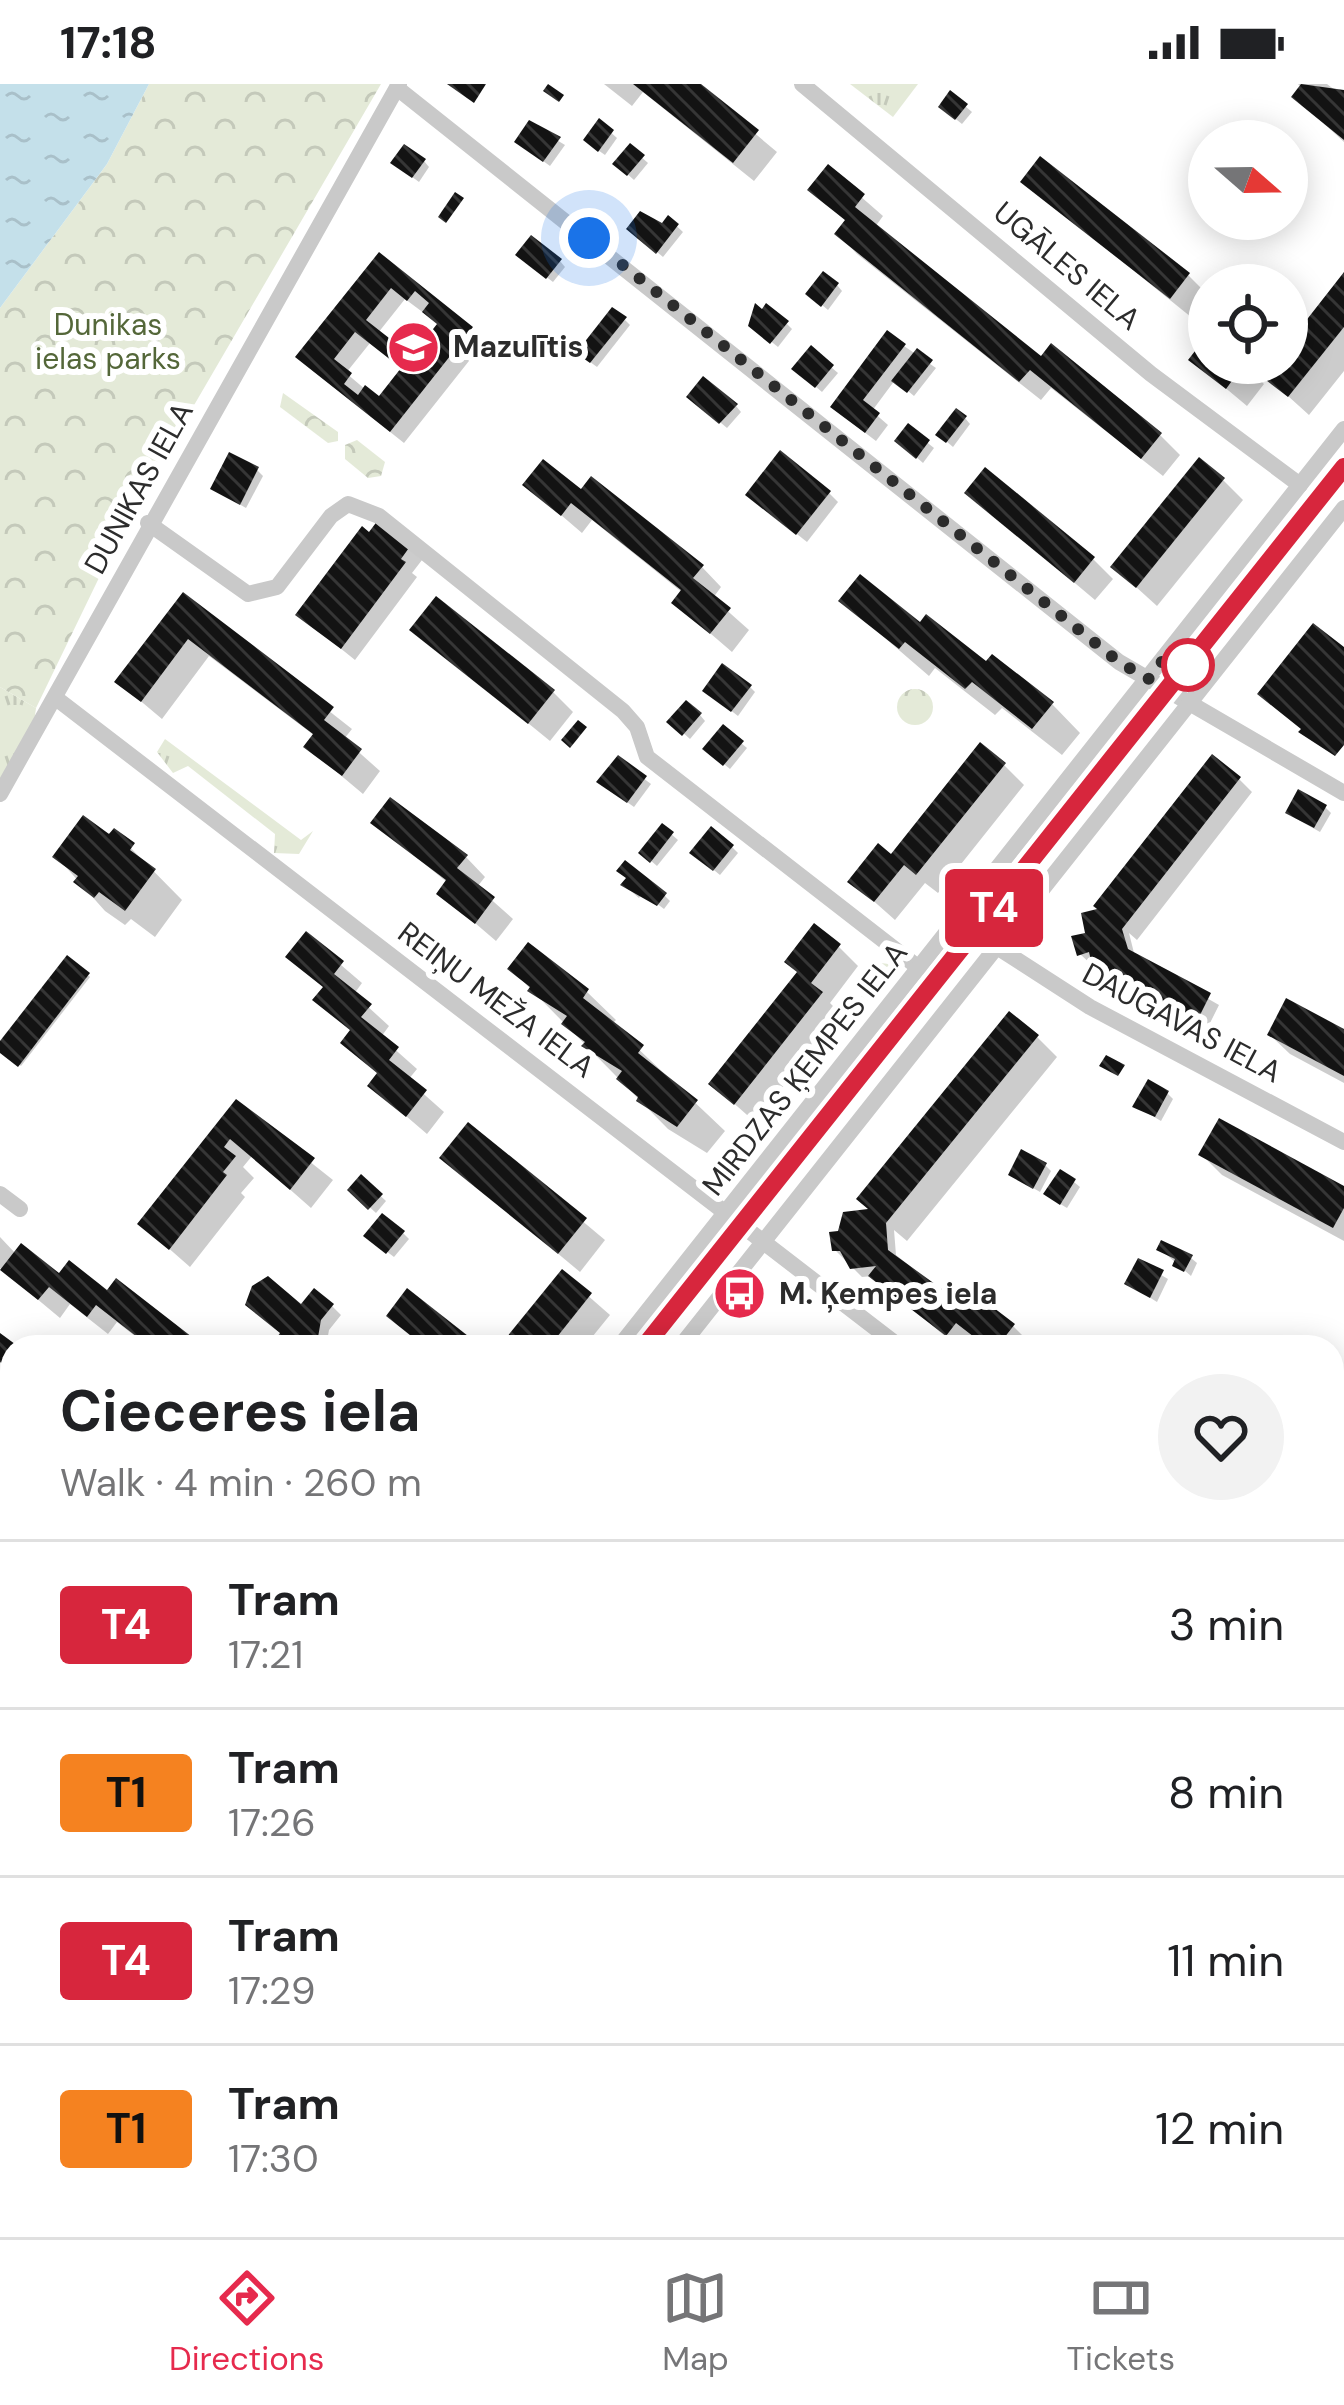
<!DOCTYPE html>
<meta charset="utf-8">
<style>
body{margin:0;font-family:"DM Sans",sans-serif;background:#f2f2f2;color:#202124;height:100vh;display:flex;flex-direction:column;font-size:45px;white-space:nowrap}
*{box-sizing:border-box;margin:0}
p{font-size:39px;color:#757577}
.icon{flex:none;width:66px;height:66px;fill:none;stroke:currentColor;stroke-width:2;stroke-linecap:round;stroke-linejoin:round}
.map{position:relative;flex:1;overflow:hidden}
.sheet{position:absolute;left:0px;top:1251px;width:1344px;height:903px;display:flex;flex-direction:column;background:#fff;border-radius:36px 36px 0 0;box-shadow:0 6px 30px #0003}
.sheet>*{flex:none}
.badge{padding:0 24px;border-radius:9px;font-size:42px;line-height:78px}
.needle{width:78px;rotate:110deg}
.buttons{position:absolute;left:1188px;top:36px;display:grid;gap:24px}
.buttons a{display:grid;place-items:center;width:120px;height:120px;border-radius:50%;background:#fff;box-shadow:0 6px 30px #0003;font-size:60px}
.you{position:absolute;width:60px;height:60px;margin:-30px;border:9px solid #fff;border-radius:50%;background:#1a73e8;box-shadow:0 0 0 18px #1a73e833}
.map>.badge{position:absolute;translate:-50% -50%;box-shadow:0 0 0 6px #fff}
.round{display:grid;place-items:center;flex:none;width:126px;height:126px;border-radius:63px;background:#f2f2f2}
.summary{display:flex;align-items:center;justify-content:space-between;height:204px;padding:0 60px}
h1{font-size:57px;font-weight:700;line-height:90px}
ul{padding:0;list-style:none}
li{display:flex;align-items:center;gap:36px;height:168px;padding:0 60px;border-top:3px solid #e0e0e0}
li div{flex:1}
li b{display:block;font-size:45px}
li em{font-style:normal}
li .badge{min-width:132px;font-weight:700;text-align:center}
.status{display:flex;justify-content:space-between;align-items:center;height:84px;padding:0 60px;background:#fff;direction:ltr}
.status svg{height:33px;fill:currentColor}
.tabs{display:flex;justify-content:space-around;align-items:center;height:168px;border-top:3px solid #e0e0e0;background:#fff;font-size:33px;color:#757577}
.tabs a{display:grid;justify-items:center;gap:6px}
.tabs .current{color:#e62a4d}
.map>svg:first-child{display:block}
</style>
<div class="status"><b>17:18</b><svg viewBox="0 0 49 12"><path d="M0 12V9h3v3zM5 12V6h3v6zM10 12V3h3v9zM15 12V0h3v12zM26 1h20v11H26zM47 4h2v5h-2z"/></svg></div>
<div class="map">
<svg width="1344" height="2153" viewBox="0 0 1344 2153">
<defs>
<pattern id="grass-tufts" width="24" height="20" patternUnits="userSpaceOnUse" patternTransform="scale(3)"><rect width="24" height="20" fill="#e4ead8"/><path d="M3 7l-1-3M5 7V3M7 7l1-3M15 17l-1-3M17 17v-4M19 17l1-3" fill="none" stroke="#c4c9ba"/></pattern>
<pattern id="forest-crowns" width="20" height="18" patternUnits="userSpaceOnUse" patternTransform="scale(3)"><rect width="20" height="18" fill="#e4ead8"/><path d="M2 6a3 3 0 1 1 6 0M12 15a3 3 0 1 1 6 0" fill="none" stroke="#c4c9ba"/></pattern>
<pattern id="water-ripples" width="26" height="14" patternUnits="userSpaceOnUse" patternTransform="scale(3)"><rect width="26" height="14" fill="#c4e0ea"/><path d="M2 4q2-2 4 0t4 0M15 11q2-2 4 0t4 0" fill="none" stroke="#a9c0c9"/></pattern>
<pattern id="building-back-hatch" width="6" height="6" patternUnits="userSpaceOnUse" patternTransform="scale(3)"><rect width="6" height="6" fill="#131313"/><path d="M-1 5l2 2M0 0l6 6M5-1l2 2" fill="none" stroke="#363636"/></pattern>
</defs>
<rect width="100%" height="100%" fill="#fff"/>
<!-- grass -->
<g fill="url(#grass-tufts)">
<path d="M850 0H918L893 33Z"/>
<path d="M0 603 36 624 34 639 0 699Z"/>
<path d="M165 655 301 756 313 747 299 770 274 769 275 750 188 682 173 689 157 668Z"/>
<path d="M881 879 896 881 862 924 861 897Z"/>
<path d="M0 1365 12 1374V1473L0 1498Z"/>
<path d="M1332 1445 1344 1447V1922L1332 1893Z"/>
</g>
<!-- forest -->
<g fill="url(#forest-crowns)">
<path d="M149 0H381L126 438 36 624 0 603V224L107 80Z"/>
<path d="M283 309 338 348V357L328 359 280 323Z"/>
<path d="M357 356 385 378 381 392 368 394 345 375V361Z"/>
<circle cx="915" cy="623" r="18"/>
</g>
<!-- water -->
<g fill="url(#water-ripples)">
<path d="M0 0H149L107 80 0 224Z"/>
<path d="M0 1703 12 1712V1753L0 1763Z"/>
<path d="M0 1792 12 1797V2142H1332V1902L1344 1898V2153H0Z"/>
</g>
<!-- shadow -->
<g fill="#0003" fill-rule="evenodd">
<path d="M604 0H696L777 68 754 97 643 8 632 22Z"/>
<path d="M1298 0H1327L1344 13V58L1295 13 1302 4Z"/>
<path d="M951 10 972 28 962 40 947 28Z"/>
<path d="M599 38 617 54 605 71 592 62Z"/>
<path d="M530 40 565 61 550 82 524 63Z"/>
<path d="M630 63 648 79 634 96 616 80Z"/>
<path d="M424 77 429 83 419 98 400 84Z"/>
<path d="M828 84 883 132 875 143 1042 276 1160 351 1180 371 1163 392 1051 304 1041 316 857 170 838 150 847 138 811 106Z"/>
<path d="M1024 98 1188 191 1208 211 1191 233Z"/>
<path d="M669 135 683 148 663 173 630 145 663 143Z"/>
<path d="M380 173 484 258 404 359 312 286ZM405 215 440 241 412 276 378 249ZM370 259 404 286 379 317 346 289Z"/>
<path d="M524 176 560 177 565 183 553 198Z"/>
<path d="M1344 193V287L1309 331 1266 292 1276 279H1287V265Z"/>
<path d="M837 201 842 207 828 226 809 210Z"/>
<path d="M625 236 630 241 597 283 586 275Z"/>
<path d="M787 240 792 245 778 263 758 247Z"/>
<path d="M1209 254V279H1242L1264 300 1247 322 1192 276Z"/>
<path d="M904 262 936 284 914 312 895 296 872 327 888 341 876 357 843 332Z"/>
<path d="M811 266 838 289 822 308 795 285Z"/>
<path d="M696 318 736 322 741 328 727 344Z"/>
<path d="M965 334 970 340 953 363 939 351Z"/>
<path d="M909 344 934 364 923 379 898 357Z"/>
<path d="M257 386 263 392 246 424 213 405Z"/>
<path d="M1223 396 1243 416 1157 522 1114 483Z"/>
<path d="M526 401 581 409 702 483 721 503 713 514 749 546 732 568 675 519 683 509 592 436 582 449Z"/>
<path d="M829 409 838 418 807 458 759 420Z"/>
<path d="M968 409 1093 475 1113 495 1095 516Z"/>
<path d="M379 440 422 476 412 489 417 493 355 576 299 531Z"/>
<path d="M183 512 352 645 344 655 380 687 363 710 307 663 315 652 209 572 162 635 118 598Z"/>
<path d="M842 517 920 542 1052 620 1080 649 1062 671 1002 624 995 631 935 584 929 592Z"/>
<path d="M413 545 553 608 573 628 550 657Z"/>
<path d="M750 603 755 608 738 632 712 612Z"/>
<path d="M700 631 705 637 690 655 670 637Z"/>
<path d="M723 644 747 664 730 685 706 665Z"/>
<path d="M618 675 651 700 634 723 606 703Z"/>
<path d="M1004 681 1024 701 938 809 925 799 895 836 851 797 891 774Z"/>
<path d="M1239 695 1252 708 1137 856 1129 849 1135 873 1219 921 1207 945 1106 894 1080 870 1102 827Z"/>
<path d="M1325 723 1331 729 1320 748 1295 734Z"/>
<path d="M374 739 466 773 485 793 477 803 513 835 496 857 440 809 448 799Z"/>
<path d="M663 743 678 756 657 782 642 769Z"/>
<path d="M114 747 182 816 155 853 131 835 125 841 105 827 56 772Z"/>
<path d="M732 763 738 769 720 791 699 774Z"/>
<path d="M629 794 665 812 670 817 664 825 643 809 639 814 624 801Z"/>
<path d="M306 851 362 899 354 910 389 942 381 953 417 985 408 996 444 1028 427 1050 371 1002 379 991 344 959 352 948 316 916 325 905 289 873Z"/>
<path d="M839 863 858 882 830 919 841 930 755 1038 712 1000 800 889Z"/>
<path d="M67 875 90 893 21 982 0 962Z"/>
<path d="M511 885 587 908 616 936 612 940 725 1047 707 1069 668 1045Z"/>
<path d="M1344 948V999L1290 970 1270 951Z"/>
<path d="M1037 953 1057 973 907 1157 894 1146 896 1171 968 1228 1013 1242 1033 1262 985 1263 977 1257 972 1263H958L873 1192 862 1193 835 1166Z"/>
<path d="M1167 1009 1173 1015 1161 1037 1136 1022Z"/>
<path d="M237 1020 333 1096 311 1124 252 1072 243 1083 254 1094 241 1109 245 1113 190 1183 141 1140Z"/>
<path d="M469 1042 605 1156 580 1188 443 1074Z"/>
<path d="M1202 1071 1344 1105V1157L1222 1091Z"/>
<path d="M1045 1081 1051 1087 1040 1108 1011 1091Z"/>
<path d="M361 1094 386 1117 376 1129 351 1106Z"/>
<path d="M1074 1098 1080 1103 1067 1124 1052 1115Z"/>
<path d="M403 1149 409 1155 394 1173 373 1157Z"/>
<path d="M0 1153 16 1170 59 1193 108 1210 198 1263H149L117 1238 108 1250 70 1220 60 1234 0 1184Z"/>
<path d="M1160 1165 1191 1174 1197 1179 1191 1192Z"/>
<path d="M1139 1178 1168 1195 1157 1218 1128 1200Z"/>
<path d="M562 1189 610 1231 584 1263H510Z"/>
<path d="M332 1222 341 1231 329 1246 326 1263 275 1261 302 1224Z"/>
<path d="M5 1629 12 1633V1690L0 1709V1636Z"/>
</g>
<!-- building -->
<g fill="url(#building-back-hatch)" fill-rule="evenodd">
<path d="M447 0H486L474 19Z"/>
<path d="M548 0 564 11 559 18 543 7Z"/>
<path d="M633 0H701L759 46 733 79Z"/>
<path d="M1301 0 1344 6V56L1291 13Z"/>
<path d="M950 6 968 20 955 36 938 23Z"/>
<path d="M599 34 614 46 598 68 583 56Z"/>
<path d="M529 36 561 53 543 78 514 58Z"/>
<path d="M630 59 645 71 627 92 612 80Z"/>
<path d="M404 60 426 75 412 94 390 79Z"/>
<path d="M1040 72 1190 189 1170 215 1020 98Z"/>
<path d="M828 80 865 110 855 123 1041 272 1051 259 1162 349 1141 375 1030 286 1019 298 834 150 845 136 807 106Z"/>
<path d="M455 108 464 114 446 139 438 133Z"/>
<path d="M640 127 662 139 668 131 679 140 656 170 626 145Z"/>
<path d="M531 151 562 175 546 195 515 171Z"/>
<path d="M379 168 473 243 390 348 295 273ZM391 204 407 217 415 207 429 219 422 228 437 240 412 272 366 236ZM355 248 401 284 379 312 365 301 358 311 344 300 352 289 334 275Z"/>
<path d="M823 187 839 199 821 223 805 210Z"/>
<path d="M1344 188V243L1288 313 1262 293 1272 279H1287V261Z"/>
<path d="M755 219 762 225 766 219 789 237 770 260 748 242Z"/>
<path d="M612 223 627 233 590 279 576 269Z"/>
<path d="M887 246 906 260 863 316 880 329 865 349 830 323Z"/>
<path d="M1209 249V279H1245L1226 305 1188 276Z"/>
<path d="M811 261 834 281 815 304 791 285Z"/>
<path d="M917 264 933 276 907 309 891 297Z"/>
<path d="M703 292 738 320 719 340 686 313Z"/>
<path d="M956 324 967 332 946 359 935 351Z"/>
<path d="M908 339 930 356 916 375 894 357Z"/>
<path d="M780 366 831 407 796 451 745 411Z"/>
<path d="M229 368 259 383 240 421 210 405Z"/>
<path d="M1199 373 1225 394 1136 504 1110 483Z"/>
<path d="M543 375 581 405 591 392 704 481 693 494 731 524 710 550 671 519 681 506 571 419 561 432 522 401Z"/>
<path d="M985 383 1095 473 1074 499 964 409Z"/>
<path d="M378 436 411 461 401 475 406 478 341 565 295 531 362 442 369 448Z"/>
<path d="M860 490 920 538 926 530 986 577 992 570 1054 618 1032 645 972 598 965 605 905 558 899 565 838 517Z"/>
<path d="M183 508 334 623 324 636 362 665 342 692 303 663 313 650 188 555 141 618 114 598Z"/>
<path d="M436 512 555 606 528 640 409 546Z"/>
<path d="M1313 539 1344 563V661L1335 672 1298 648 1301 645 1257 610Z"/>
<path d="M722 579 752 601 731 628 702 607Z"/>
<path d="M686 616 702 629 682 652 666 638Z"/>
<path d="M578 636 587 643 570 664 561 656Z"/>
<path d="M723 640 744 657 723 682 702 665Z"/>
<path d="M980 658 1006 679 916 791 904 781 874 818 847 798 878 759 891 770Z"/>
<path d="M1212 670 1241 693 1122 845 1128 865 1211 909 1197 937 1093 885 1089 868 1077 872 1071 852 1085 849 1081 829 1097 825 1093 822Z"/>
<path d="M618 671 647 692 627 719 596 698Z"/>
<path d="M1298 705 1327 721 1314 744 1285 729Z"/>
<path d="M390 713 468 771 457 784 495 813 475 840 436 810 446 796 370 739Z"/>
<path d="M83 731 109 750 114 744 135 759 130 766 156 785 125 827 99 808 94 814 73 798 78 792 52 773Z"/>
<path d="M662 739 674 748 650 779 638 769Z"/>
<path d="M711 742 734 761 713 787 689 769Z"/>
<path d="M625 776 667 809 657 822 620 801 626 794 616 787Z"/>
<path d="M814 839 841 860 811 899 823 908 734 1021 708 1000 797 888 784 878Z"/>
<path d="M306 847 344 877 334 890 372 920 361 933 399 963 389 976 427 1006 406 1033 367 1002 377 989 340 959 350 946 312 916 323 903 285 873Z"/>
<path d="M528 858 589 905 583 914 644 961 638 969 698 1016 677 1043 636 1017 638 1013 616 995 622 987 581 962 585 958 561 940 567 932 527 907 530 903 507 885Z"/>
<path d="M67 871 90 889 18 983 0 969V957Z"/>
<path d="M1286 914 1344 945V992L1267 951Z"/>
<path d="M1009 927 1039 951 886 1139 888 1166 968 1224 977 1211 1015 1240 997 1263H987L956 1239 946 1252 868 1192 876 1182 850 1185 840 1167H832L829 1148 838 1147 843 1128 868 1125 856 1115Z"/>
<path d="M1106 971 1125 981 1118 992 1099 982Z"/>
<path d="M1148 995 1169 1007 1155 1033 1132 1023Z"/>
<path d="M236 1015 315 1074 290 1106 230 1055 224 1063 236 1072 223 1088 227 1091 169 1166 137 1140Z"/>
<path d="M1219 1034 1344 1102V1124L1333 1144 1198 1071Z"/>
<path d="M468 1038 587 1134 558 1170 439 1074Z"/>
<path d="M1021 1065 1047 1079 1033 1105 1008 1091Z"/>
<path d="M1060 1085 1076 1095 1060 1121 1043 1110Z"/>
<path d="M361 1090 383 1110 368 1126 347 1106Z"/>
<path d="M382 1129 405 1147 386 1170 363 1152Z"/>
<path d="M1161 1156 1193 1171 1184 1188 1172 1182 1175 1175 1156 1166Z"/>
<path d="M21 1159 59 1189 69 1176 107 1206 116 1194 192 1253 185 1263H150L96 1221 87 1233 49 1203 38 1216 0 1186Z"/>
<path d="M1138 1174 1164 1186 1150 1214 1124 1200Z"/>
<path d="M562 1185 592 1209 549 1263H506L502 1259Z"/>
<path d="M268 1192 301 1220 314 1204 334 1220 321 1236 317 1259 270 1263 280 1249 245 1221 252 1202Z"/>
<path d="M407 1204 482 1263H425L386 1232Z"/>
<path d="M0 1249 19 1263H12V1287L0 1278Z"/>
<path d="M0 1306 12 1315V1353L0 1344Z"/>
<path d="M4 1624 12 1630V1666L0 1685Z"/>
</g>
<g fill="none" stroke-linecap="round" stroke-linejoin="round">
<!-- street -->
<g stroke="#c9c9c9" stroke-width="16">
<path d="M802 0 1151 290 1300 401"/>
<path d="M397 4 1119 578 1344 709"/>
<path d="M148 439 248 510 277 503 331 432 348 420 379 432 623 627 637 643 647 673 919 884"/>
<path d="M57 615 900 1263"/>
<path d="M0 710 399 0"/>
<path d="M997 863 1090 923 1344 1058"/>
<path d="M0 1110 20 1125"/>
<path d="M619 1263 1344 345"/>
<path d="M680 1263 1344 424"/>
<path d="M1332 1412 1344 1415"/>
<path d="M0 1498 12 1473"/>
<path d="M0 1573 12 1593"/>
</g>
<!-- tram -->
<path stroke="#818181" stroke-width="3" d="M644 1263 1344 383"/>
</g>
<g fill="none" stroke-linecap="round" stroke-linejoin="round">
<defs>
<path id="line" d="M644 1263 1344 383"/>
</defs>
<!-- line casing -->
<use href="#line" stroke="#fff" stroke-width="27"/>
<!-- line -->
<use href="#line" stroke="#d7263d" stroke-width="18"/>
<!-- walk -->
<path stroke="#2c2c2c" stroke-width="12" stroke-dasharray="0 21.6" d="M589 154 1119 578 1149 595 1169 568 1188 581"/>
</g>
<!-- icons -->
<defs>
<symbol id="school-disc" viewBox="-11 -11 22 22"><circle r="9.5" fill="#e62a4d" stroke="#fff"/><path d="M0-5L7-2L0 1L-7-2ZM-4 1L0 2.5L4 1V4Q0 6-4 4Z" fill="#fff"/></symbol>
<symbol id="bus-disc" viewBox="-11 -11 22 22"><circle r="9.5" fill="#e62a4d" stroke="#fff"/><path d="M-5-6H5V4H4V6H2V4H-2V6H-4V4H-5ZM-3.5-4V0h7V-4ZM-3.5 1.2v1.5H-2V1.2ZM2 1.2v1.5H3.5V1.2Z" fill="#fff"/></symbol>
</defs>
<g fill-rule="evenodd">
<use href="#school-disc" x="384" y="234" width="59" height="59"/>
<use href="#bus-disc" x="710" y="1180" width="59" height="59"/>
</g>
<!-- markers -->
<circle fill="#fff" stroke="#d7263d" stroke-width="6" cx="1188" cy="581" r="24"/>
<g text-anchor="middle" stroke-width="12" stroke-linejoin="round" paint-order="stroke">
<!-- street labels -->
<g font-size="30" fill="#2c2c2c" stroke="#fff">
<text transform="translate(1067 182) rotate(40)" y="10">UGĀLES IELA</text>
<text transform="translate(139 404) rotate(-61)" y="10">DUNIKAS IELA</text>
<text transform="translate(496 916) rotate(37)" y="10">REIŅU MEŽA IELA</text>
<text transform="translate(1182 939) rotate(28)" y="10">DAUGAVAS IELA</text>
<text transform="translate(805 985) rotate(-52)" y="10">MIRDZAS ĶEMPES IELA</text>
</g>
<!-- park labels -->
<g font-size="30" fill="#546739" stroke="#fff">
<text x="108" y="251">Dunikas<tspan x="108" dy="34">ielas parks</tspan></text>
</g>
<!-- poi labels -->
<g font-size="30" font-weight="bold" fill="#2c2c2c" stroke="#fff" text-anchor="start">
<text x="453" y="273">Mazulītis</text>
<text x="779" y="1220">M. Ķempes iela</text>
</g>
</g>
</svg>
<div class="buttons">
<a><svg class="needle" viewBox="-14 -14 28 28"><path d="M0-13l5 13h-10z" fill="#e53935"/><path d="M0 13l5-13h-10z" fill="#757577"/></svg></a>
<a><svg class="icon" aria-label="locate" viewBox="0 0 24 24"><circle cx="12" cy="12" r="6"/><path d="M12 2v4M12 18v4M2 12h4M18 12h4"/></svg></a>
</div>
<div class="you" style="left:589px;top:154px"></div>
<b class="badge" style="left:994px;top:824px;background:#d7263d;color:#fff">T4</b>
<section class="sheet">
<div class="summary"><div><h1>Cieceres iela</h1><p>Walk · 4 min · 260 m</p></div><a class="round"><svg class="icon" aria-label="heart" viewBox="0 0 24 24"><path d="M12 20l-8-8c-3-5 5-10 8-4 3-6 11-1 8 4z"/></svg></a></div>
<ul>
<li><span class="badge" style="background:#d7263d;color:#fff">T4</span><div><b>Tram</b><p>17:21</p></div><em>3 min</em></li>
<li><span class="badge" style="background:#f58220;color:#111">T1</span><div><b>Tram</b><p>17:26</p></div><em>8 min</em></li>
<li><span class="badge" style="background:#d7263d;color:#fff">T4</span><div><b>Tram</b><p>17:29</p></div><em>11 min</em></li>
<li><span class="badge" style="background:#f58220;color:#111">T1</span><div><b>Tram</b><p>17:30</p></div><em>12 min</em></li>
</ul>
</section>
</div>
<nav class="tabs">
<a class="current"><svg class="icon" aria-label="directions" viewBox="0 0 24 24"><path d="M12 3l9 9-9 9-9-9zM9 14v-3h6M13 9l2 2-2 2"/></svg>Directions</a>
<a><svg class="icon" aria-label="map" viewBox="0 0 24 24"><path d="M3 6l6-2 6 2 6-2v14l-6 2-6-2-6 2zM9 4v14M15 6v14"/></svg>Map</a>
<a><svg class="icon" aria-label="tickets" viewBox="0 0 24 24"><path d="M3 7h18v10H3zM15 7v10"/></svg>Tickets</a>
</nav>
